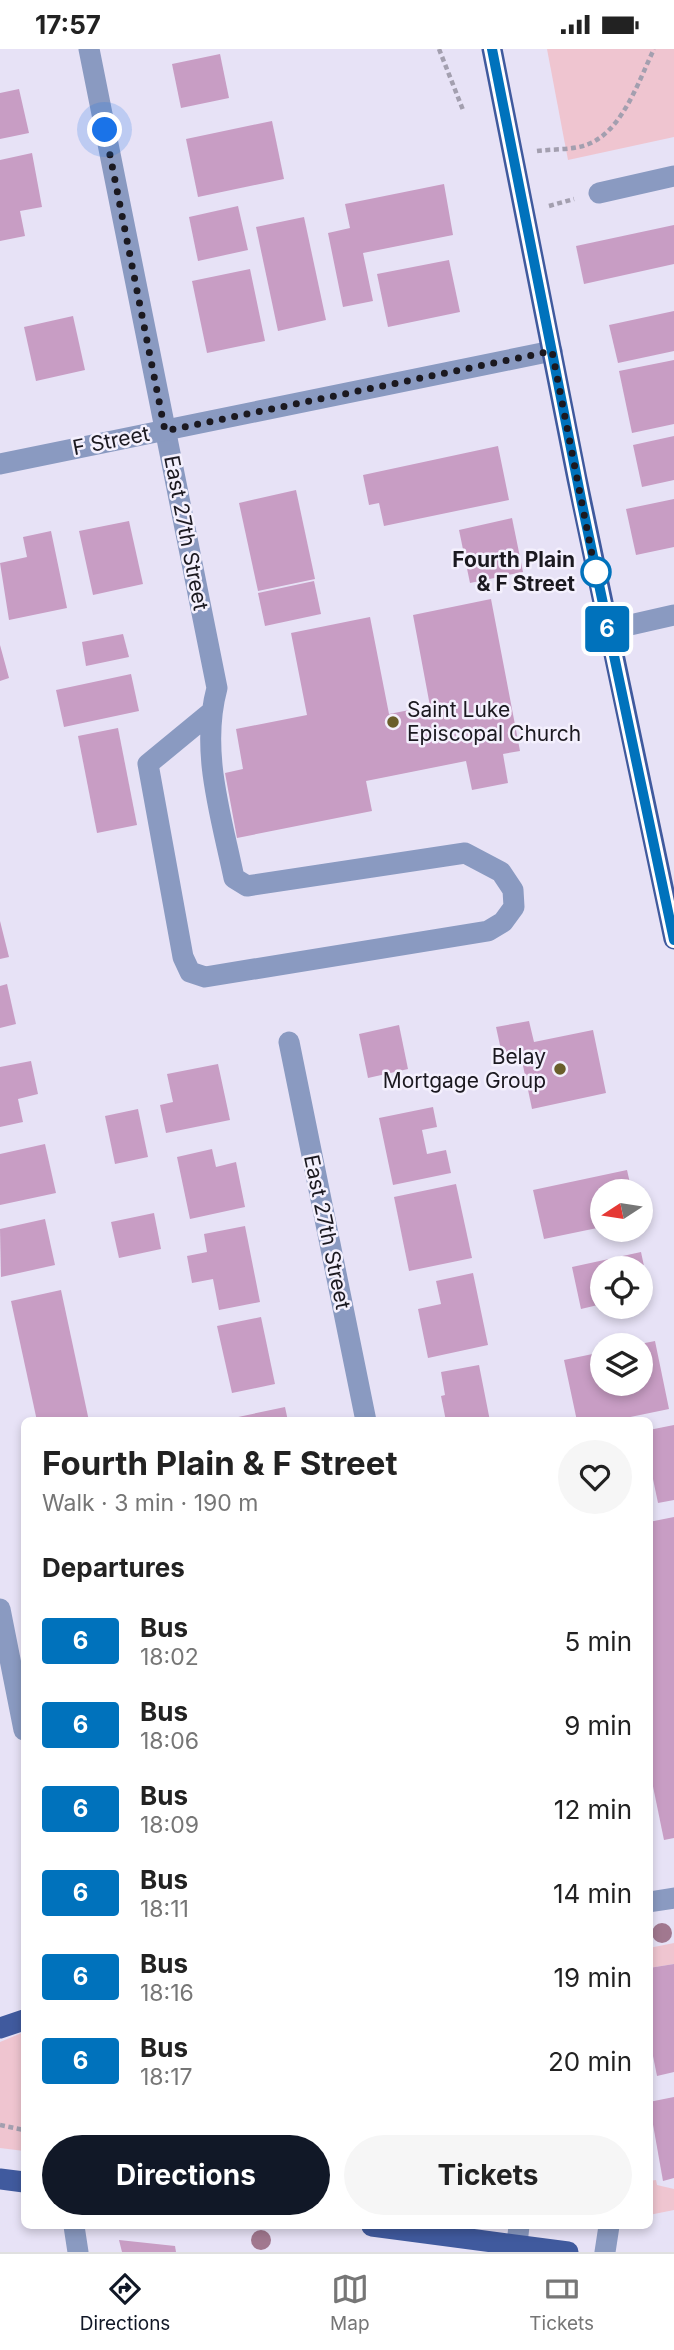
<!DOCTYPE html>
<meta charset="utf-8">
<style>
body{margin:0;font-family:Inter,sans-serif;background:#f6f6f6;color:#222;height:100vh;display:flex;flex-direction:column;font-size:26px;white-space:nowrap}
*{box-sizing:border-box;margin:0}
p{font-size:23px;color:#767676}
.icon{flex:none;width:38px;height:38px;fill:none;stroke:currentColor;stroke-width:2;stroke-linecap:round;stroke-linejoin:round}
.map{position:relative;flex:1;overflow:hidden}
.sheet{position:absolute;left:21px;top:1368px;width:632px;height:812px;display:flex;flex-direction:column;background:#fff;border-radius:10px;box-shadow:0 4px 10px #0003}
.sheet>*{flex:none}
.badge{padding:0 14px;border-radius:5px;font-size:24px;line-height:46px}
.needle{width:46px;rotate:258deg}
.fabs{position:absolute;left:590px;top:1130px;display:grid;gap:14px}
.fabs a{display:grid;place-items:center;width:63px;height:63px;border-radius:50%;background:#fff;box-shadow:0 4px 10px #0003;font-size:35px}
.you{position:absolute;width:35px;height:35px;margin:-18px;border:5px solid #fff;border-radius:50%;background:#1a73e8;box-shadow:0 0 0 10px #1a73e833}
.map>.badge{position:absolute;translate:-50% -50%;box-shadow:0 0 0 4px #fff}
h2{padding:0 21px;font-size:26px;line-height:63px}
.round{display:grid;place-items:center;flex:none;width:74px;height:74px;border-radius:37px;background:#f6f6f6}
.overview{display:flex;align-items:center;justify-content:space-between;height:119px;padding:0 21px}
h1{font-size:33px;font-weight:700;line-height:52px}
.action{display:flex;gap:14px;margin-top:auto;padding:14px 21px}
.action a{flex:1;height:80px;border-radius:42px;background:#111827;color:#fff;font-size:28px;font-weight:700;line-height:80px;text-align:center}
.action a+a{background:#f6f6f6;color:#222}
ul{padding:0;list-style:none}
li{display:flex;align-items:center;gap:21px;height:84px;padding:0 21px}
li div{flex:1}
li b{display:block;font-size:26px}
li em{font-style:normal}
li .badge{min-width:77px;font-weight:700;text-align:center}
.status{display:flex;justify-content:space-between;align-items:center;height:49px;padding:0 35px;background:#fff;direction:ltr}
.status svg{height:19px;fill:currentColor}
.menu{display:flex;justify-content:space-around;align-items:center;height:98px;border-top:2px solid #e0e0e0;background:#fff;font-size:19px;color:#767676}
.menu a{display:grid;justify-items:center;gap:4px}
.menu .selected{color:#111827}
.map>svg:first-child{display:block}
</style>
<div class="status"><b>17:57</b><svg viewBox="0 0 49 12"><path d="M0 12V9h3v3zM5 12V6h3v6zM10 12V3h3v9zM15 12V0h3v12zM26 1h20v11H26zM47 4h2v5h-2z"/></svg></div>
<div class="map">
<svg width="674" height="2203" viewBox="0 0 674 2203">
<rect width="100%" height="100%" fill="#e7e2f6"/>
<!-- green -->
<g fill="#efc5d0">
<path d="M547 0H674V88L568 111Z"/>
<path d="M674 1894V1915L649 1919V1899Z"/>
<path d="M24 1983V2102L0 2099V1993Z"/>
<path d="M656 2131 657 2136 674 2140V2161L649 2166V2132Z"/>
</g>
<!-- building -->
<g fill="#c89dc4">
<path d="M220 5 229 49 181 59 172 15Z"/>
<path d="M19 40 29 84 0 90V44Z"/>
<path d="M272 72 284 130 198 148 186 90Z"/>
<path d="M32 104 42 158 20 162 25 187 0 192V111Z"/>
<path d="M444 135 453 186 363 204 373 252 343 258 328 184 350 179 345 155Z"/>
<path d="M238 157 248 201 198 212 189 168Z"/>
<path d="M304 168 326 271 278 282 256 178Z"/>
<path d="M674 176V215L584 235 576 197Z"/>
<path d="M449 211 460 263 388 278 377 225Z"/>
<path d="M250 220 265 292 207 304 192 232Z"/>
<path d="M674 262V302L618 314 609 276Z"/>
<path d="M73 267 85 321 36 332 24 278Z"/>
<path d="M674 311V375L632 384 619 322Z"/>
<path d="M674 387V431L642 438 633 396Z"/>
<path d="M498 397 509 451 384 477 379 454 369 456 363 426Z"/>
<path d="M296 441 315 530 258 542 239 454Z"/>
<path d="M674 450V498L636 506 626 460Z"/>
<path d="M512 469 523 523 470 534 459 481Z"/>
<path d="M129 472 143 535 93 546 79 482Z"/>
<path d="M51 482 67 559 9 571 0 514 27 508 23 488Z"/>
<path d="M314 532 321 565 265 577 258 544Z"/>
<path d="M491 550 520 702 503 705 508 734 472 741 466 712 366 732 372 762 237 789 225 724 243 720 236 680 307 666 291 584 370 568 389 665 430 657 413 566Z"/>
<path d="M123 585 129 608 86 617 82 593Z"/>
<path d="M0 596 9 629 0 632Z"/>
<path d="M131 625 139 662 64 678 56 641Z"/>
<path d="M118 679 137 776 97 784 78 687Z"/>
<path d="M0 872 9 908 0 910Z"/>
<path d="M7 935 16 975 0 979V937Z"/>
<path d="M529 972 534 993 593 981 606 1044 532 1060 521 1007 503 1010 496 978Z"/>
<path d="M399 976 408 1020 368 1029 359 985Z"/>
<path d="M31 1012 38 1045 18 1050 23 1073 0 1078V1018Z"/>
<path d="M218 1015 230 1071 166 1084 160 1056 173 1053 167 1025Z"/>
<path d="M433 1058 437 1078 422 1081 427 1105 446 1101 451 1124 393 1136 379 1069Z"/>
<path d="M138 1060 148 1108 115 1115 105 1067Z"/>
<path d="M45 1095 56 1144 0 1156V1105Z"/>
<path d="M212 1100 216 1118 236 1113 245 1158 190 1170 177 1108Z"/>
<path d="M627 1121 632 1143H602V1178L544 1190 533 1141Z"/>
<path d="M456 1135 472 1209 409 1222 394 1148Z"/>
<path d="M154 1164 161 1200 119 1209 111 1173Z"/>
<path d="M45 1170 55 1216 1 1228 0 1180Z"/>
<path d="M245 1177 260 1253 219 1261 213 1230 192 1234 187 1207 207 1203 204 1185Z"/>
<path d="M641 1203 650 1245 640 1247V1220H602V1255L581 1260 572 1218Z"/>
<path d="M473 1224 488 1296 428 1309 418 1260 441 1255 436 1232Z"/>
<path d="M61 1241 89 1372H37L11 1252Z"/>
<path d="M261 1268 275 1335 232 1344 217 1277Z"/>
<path d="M655 1292 669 1360 611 1372H577L564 1311 602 1303V1335H640V1295Z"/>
<path d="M479 1316 490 1372H446L441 1347 445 1346 441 1323Z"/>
<path d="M285 1358 288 1372H224V1371Z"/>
<path d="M674 1376V1451L658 1454 649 1411V1381Z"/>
<path d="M674 1468V1789L664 1791 649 1718V1473Z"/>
<path d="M674 1915V2023L657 2027 649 1987V1919Z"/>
<path d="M674 2048V2129L663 2132 649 2053Z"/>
<path d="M119 2191 175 2197 176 2203H122Z"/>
</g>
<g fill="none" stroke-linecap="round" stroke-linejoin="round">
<!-- path -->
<g stroke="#a39faf" stroke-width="4.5" stroke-dasharray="5 3.5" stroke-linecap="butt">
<path d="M439 0 463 61"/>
<path d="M537 102C553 100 572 101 586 96 622 84 639 31 654 0"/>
<path d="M549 157 574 150"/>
<path d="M0 2076 24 2081"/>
</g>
<!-- minor -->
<g stroke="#8a9ac1" stroke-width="21">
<path d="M89 0 217 639C200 702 221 766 234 829L247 837 465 804 501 823 513 841 514 858 503 873 488 882 205 928 190 923 183 908 148 715 210 664"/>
<path d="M599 144 674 127"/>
<path d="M0 415 552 302"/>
<path d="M608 581 674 566"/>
<path d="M289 993 366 1372"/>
<path d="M0 1560 24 1681"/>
<path d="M649 1853 674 1849"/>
<path d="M74 2177 78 2203"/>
<path d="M516 2203 519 2177"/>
<path d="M605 2203 609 2177"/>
</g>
<!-- major -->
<g stroke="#405a9e" stroke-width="21">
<path d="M492 0 577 430 674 890"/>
<path d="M0 1979 24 1971"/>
<path d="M0 2130 24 2133"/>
<path d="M372 2177 568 2203"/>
</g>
</g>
<!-- trees -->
<g fill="#a1788f">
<circle cx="662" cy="1884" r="10"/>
<circle cx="261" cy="2191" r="10"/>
</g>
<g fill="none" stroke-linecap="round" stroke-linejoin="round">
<defs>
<path id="line" d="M492 0 582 455 674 891"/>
</defs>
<!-- line casing -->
<use href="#line" stroke="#fff" stroke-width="16"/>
<!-- line -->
<use href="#line" stroke="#0072bc" stroke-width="10"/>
<!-- walk -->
<path stroke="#1b1920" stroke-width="7" stroke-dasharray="0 12.6" d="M105 81 165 382 552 302 597 531 596 523"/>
</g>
<!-- markers -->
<circle fill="#fff" stroke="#0072bc" stroke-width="3.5" cx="596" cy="523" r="14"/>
<g fill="#6a5e2b" stroke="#f4f0fd" stroke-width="2.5">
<circle cx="393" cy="673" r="7"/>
<circle cx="560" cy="1020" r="7"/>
</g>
<g text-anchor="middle" stroke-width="5" stroke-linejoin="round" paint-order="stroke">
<!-- street labels -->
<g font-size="21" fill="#1b1920" stroke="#f4f0fd">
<text transform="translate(111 392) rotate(-11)" y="7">F Street</text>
<text transform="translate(186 484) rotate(79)" y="7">East 27th Street</text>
<text transform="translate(327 1183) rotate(78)" y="7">East 27th Street</text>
</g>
<!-- stop labels -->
<g font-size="21" font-weight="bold" fill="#1b1920" stroke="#f4f0fd" text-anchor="end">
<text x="575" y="518">Fourth Plain<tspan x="575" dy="24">&amp; F Street</tspan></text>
</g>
<!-- poi labels -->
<g font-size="21" fill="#1b1920" stroke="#f4f0fd" text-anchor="start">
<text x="407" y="668">Saint Luke<tspan x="407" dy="24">Episcopal Church</tspan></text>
<text x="546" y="1015" text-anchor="end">Belay<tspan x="546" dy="24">Mortgage Group</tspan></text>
</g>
</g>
</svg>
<div class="fabs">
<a><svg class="needle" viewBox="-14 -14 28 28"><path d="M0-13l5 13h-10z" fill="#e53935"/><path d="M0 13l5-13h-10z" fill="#767676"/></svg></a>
<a><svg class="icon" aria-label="locate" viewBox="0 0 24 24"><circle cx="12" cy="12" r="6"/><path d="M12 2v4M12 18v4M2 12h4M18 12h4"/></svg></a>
<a><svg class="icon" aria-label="layers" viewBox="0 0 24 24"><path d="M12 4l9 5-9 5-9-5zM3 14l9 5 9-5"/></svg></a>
</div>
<div class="you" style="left:105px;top:81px"></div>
<b class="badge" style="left:607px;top:580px;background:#0072bc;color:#fff">6</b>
<section class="sheet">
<div class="overview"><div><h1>Fourth Plain &amp; F Street</h1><p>Walk · 3 min · 190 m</p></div><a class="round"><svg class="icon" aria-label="heart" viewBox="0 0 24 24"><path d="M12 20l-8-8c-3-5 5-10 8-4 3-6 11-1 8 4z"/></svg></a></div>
<h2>Departures</h2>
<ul>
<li><span class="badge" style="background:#0072bc;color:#fff">6</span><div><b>Bus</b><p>18:02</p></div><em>5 min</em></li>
<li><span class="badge" style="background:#0072bc;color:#fff">6</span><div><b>Bus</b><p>18:06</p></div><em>9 min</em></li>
<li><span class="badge" style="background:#0072bc;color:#fff">6</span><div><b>Bus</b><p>18:09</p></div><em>12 min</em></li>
<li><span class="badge" style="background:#0072bc;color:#fff">6</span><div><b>Bus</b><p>18:11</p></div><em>14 min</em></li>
<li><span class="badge" style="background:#0072bc;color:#fff">6</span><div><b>Bus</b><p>18:16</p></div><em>19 min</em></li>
<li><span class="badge" style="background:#0072bc;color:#fff">6</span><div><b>Bus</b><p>18:17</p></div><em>20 min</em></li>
</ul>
<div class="action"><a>Directions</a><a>Tickets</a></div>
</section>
</div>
<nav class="menu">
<a class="selected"><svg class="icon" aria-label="directions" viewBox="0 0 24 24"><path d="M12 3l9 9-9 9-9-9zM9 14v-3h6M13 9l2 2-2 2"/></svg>Directions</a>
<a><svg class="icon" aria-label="map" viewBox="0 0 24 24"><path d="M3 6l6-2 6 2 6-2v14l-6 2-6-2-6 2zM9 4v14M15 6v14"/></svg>Map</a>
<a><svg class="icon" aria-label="tickets" viewBox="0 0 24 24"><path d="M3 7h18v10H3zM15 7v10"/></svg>Tickets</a>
</nav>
